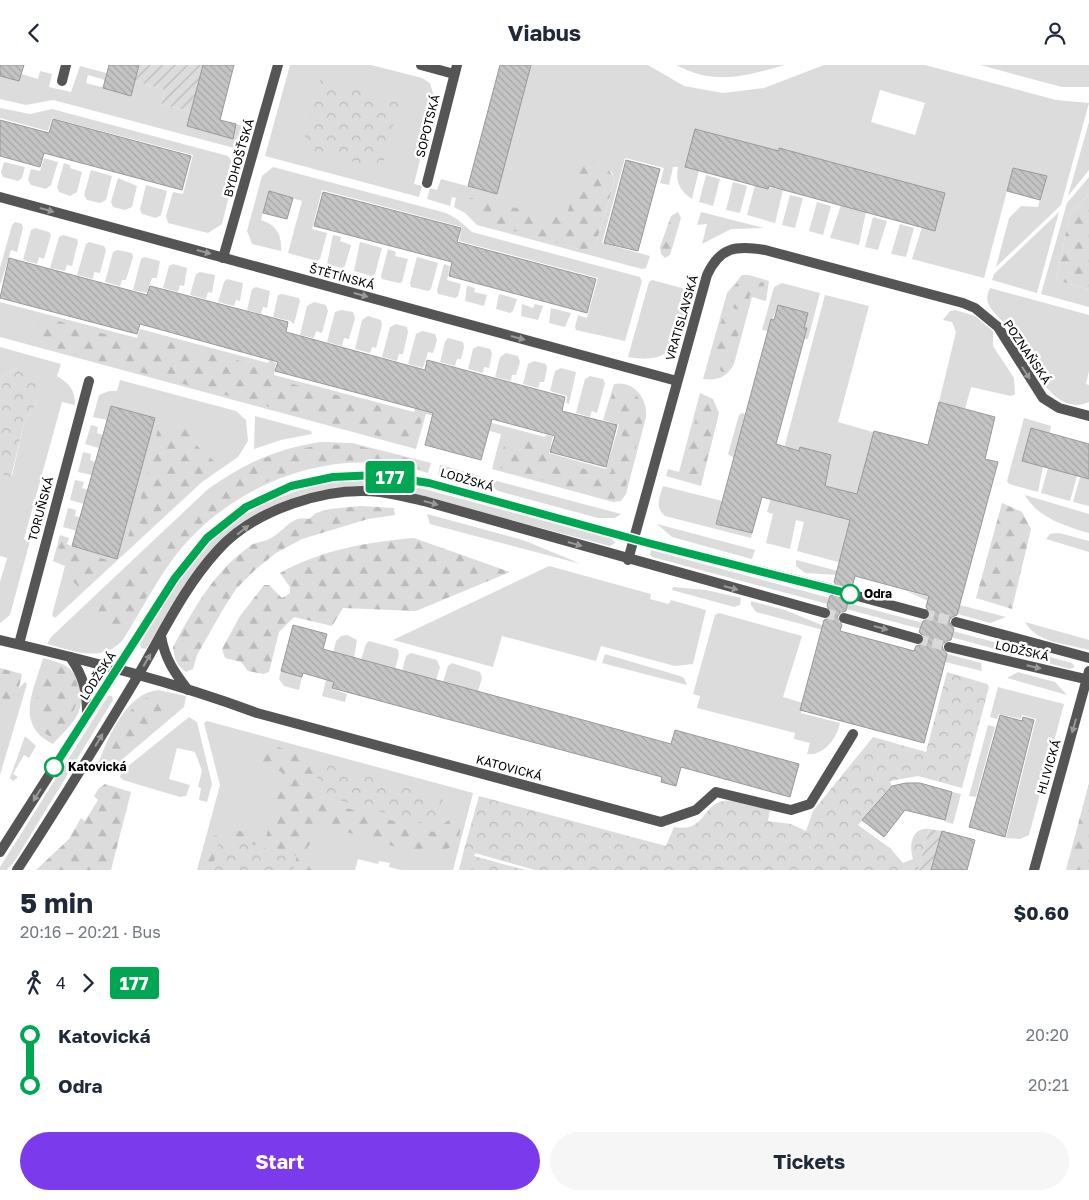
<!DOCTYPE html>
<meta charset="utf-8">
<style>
body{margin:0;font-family:"Golos Text",sans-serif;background:#f6f6f7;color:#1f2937;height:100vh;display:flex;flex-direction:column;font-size:19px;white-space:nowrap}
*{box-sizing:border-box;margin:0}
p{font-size:16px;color:#747a83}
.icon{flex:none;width:28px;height:28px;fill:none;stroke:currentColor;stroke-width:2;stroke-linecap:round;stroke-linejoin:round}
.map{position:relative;height:805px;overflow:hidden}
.drawer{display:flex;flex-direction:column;background:#fff;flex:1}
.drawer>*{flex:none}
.badge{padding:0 10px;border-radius:4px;font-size:18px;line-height:32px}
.map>.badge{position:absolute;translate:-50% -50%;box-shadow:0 0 0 2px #fff}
.legs{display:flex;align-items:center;gap:8px;height:55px;padding:0 20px;font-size:16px}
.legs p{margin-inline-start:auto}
.head{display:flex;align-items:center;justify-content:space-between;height:85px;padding:0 20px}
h1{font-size:28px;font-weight:700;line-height:38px}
.cta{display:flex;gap:10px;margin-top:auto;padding:10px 20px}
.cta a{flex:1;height:58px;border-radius:30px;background:#7c3aed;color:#fff;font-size:20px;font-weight:700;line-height:58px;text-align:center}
.cta a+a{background:#f6f6f7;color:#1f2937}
ul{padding:0 20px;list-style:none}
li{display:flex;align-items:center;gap:18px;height:50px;font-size:19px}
li i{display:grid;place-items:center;width:8px;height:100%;margin:0 6px;background:currentColor}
li i::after{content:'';width:12px;height:12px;margin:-6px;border:4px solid;border-radius:50%;background:#fff}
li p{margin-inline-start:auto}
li:first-child i{background:linear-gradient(#0000 50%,currentColor 0)}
li:last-child i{background:linear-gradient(currentColor 50%,#0000 0)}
header{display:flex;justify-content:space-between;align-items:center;height:65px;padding:0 20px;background:#fff;font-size:22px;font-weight:700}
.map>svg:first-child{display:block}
</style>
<header><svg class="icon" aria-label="back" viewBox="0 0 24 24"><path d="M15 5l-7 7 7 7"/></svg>Viabus<svg class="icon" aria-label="person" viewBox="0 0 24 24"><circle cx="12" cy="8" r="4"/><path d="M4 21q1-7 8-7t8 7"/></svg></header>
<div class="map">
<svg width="1089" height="805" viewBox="0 0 1089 805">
<defs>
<pattern id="forest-firs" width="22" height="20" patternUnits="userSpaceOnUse" patternTransform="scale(1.25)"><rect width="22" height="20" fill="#dcdcdc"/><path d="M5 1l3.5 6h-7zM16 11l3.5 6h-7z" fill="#bbb"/></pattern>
<pattern id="park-crowns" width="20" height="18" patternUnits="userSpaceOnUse" patternTransform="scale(1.25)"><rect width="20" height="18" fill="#dcdcdc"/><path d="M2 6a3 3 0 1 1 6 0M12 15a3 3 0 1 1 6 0" fill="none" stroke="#bbb"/></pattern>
<pattern id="garden-furrows" width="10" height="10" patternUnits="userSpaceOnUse" patternTransform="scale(1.25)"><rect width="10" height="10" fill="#dcdcdc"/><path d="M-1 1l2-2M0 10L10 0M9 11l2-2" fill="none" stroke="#bbb"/></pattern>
<pattern id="building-back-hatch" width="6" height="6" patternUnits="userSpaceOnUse" patternTransform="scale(1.25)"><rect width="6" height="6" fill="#c4c4c4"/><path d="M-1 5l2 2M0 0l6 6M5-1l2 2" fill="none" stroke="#a7a7a7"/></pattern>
</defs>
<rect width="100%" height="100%" fill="#fff"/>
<!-- grass -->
<g fill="#dcdcdc" fill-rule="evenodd">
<path d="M290 0H371L422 13 430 18 435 35 414 119 422 121 419 132 265 91Z"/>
<path d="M531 0H648L684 21 723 28 764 23 824 0H925L1056 35 1089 38 1061 140 996 202 1009 153 1021 141 1038 142 1046 112 1013 103 984 213 912 194 922 162 936 165 945 128 780 84 779 86 696 64 699 105 692 134C680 126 675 117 678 102H673L669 120 660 118 664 103 625 93 602 178 650 191 646 203 642 204 477 160 465 148 454 142 456 133 452 132 450 141 427 134 430 123 437 125 441 114 497 129ZM880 25 925 38 915 70 871 57ZM611 106 615 114 595 182 578 184 477 154 522 146 566 154Z"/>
<path d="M676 0H785C746 11 715 21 676 0Z"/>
<path d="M980 0H1089V22H1062Z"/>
<path d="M80 1 106 8 105 15 88 10 86 18 131 30 135 16 165 25 161 39 191 47 187 61 232 74 236 59 248 62 242 85 53 35 26 40 0 34V11L21 9 38 14 40 6 52 9 49 22 71 27Z"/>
<path d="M0 43 30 49 52 44 228 91 236 103 222 159 208 168 168 158 166 151 173 127 183 129 193 90 52 53 48 66 0 53Z"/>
<path d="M1089 57V105L1068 131Z"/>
<path d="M44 93 58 97 51 120 46 124 31 120 28 115 31 104 40 106Z"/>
<path d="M4 97 25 102 22 113 18 116 3 112 1 107Z"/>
<path d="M64 98 70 100V103L82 107 77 127 70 131 59 127 57 122Z"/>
<path d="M273 102 446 148 457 154 472 167 640 212 642 216 625 276 576 265 575 262 578 250 587 253 598 213 459 176 462 162 322 125 312 164 327 168 320 194 317 196 288 188 302 136 269 126 261 155C277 160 282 170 281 186L252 179 247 166 262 111Z"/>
<path d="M91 105 112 111 106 135 100 138 87 135 84 130Z"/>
<path d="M706 110 720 114 713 141 699 137Z"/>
<path d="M1089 112V129L1070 149 1056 215 1089 225V242L1041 229 1067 138Z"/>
<path d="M118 113 137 121 132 142 125 145 113 142 111 137Z"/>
<path d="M733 117 747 121 740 148 726 145Z"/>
<path d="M146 120 167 126 161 150 156 153 142 149 140 144Z"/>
<path d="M755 120 783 125 775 158 747 150Z"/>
<path d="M790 130 803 133 795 163 782 160Z"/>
<path d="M817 137 831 141 823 170 809 166Z"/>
<path d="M841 140 866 147 859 180 830 173Z"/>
<path d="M701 147 764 163 731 164 702 179 707 159 697 160Z"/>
<path d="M1059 147 1037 228 992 215 994 209Z"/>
<path d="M873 152 887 156 878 185 865 182Z"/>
<path d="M15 157 22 159 23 163 17 187 11 185 0 221V203L12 160Z"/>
<path d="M900 159 914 163 906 192 891 189Z"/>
<path d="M35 163 49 167 51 170 44 194 39 192 37 199 23 195 31 165Z"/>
<path d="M63 170 77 174 78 177 72 201 67 200 65 206 50 203 59 172Z"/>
<path d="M333 170 341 172 340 176 351 180 345 201 341 203 327 199Z"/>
<path d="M89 177 104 181 106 185 100 208 94 207 93 214 77 210 86 179Z"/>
<path d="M360 177 382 183 375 209 372 211 354 206Z"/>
<path d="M388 184 396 187 395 191 408 194 402 217 399 218 382 214 381 211Z"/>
<path d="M117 185 132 188 133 192 126 215H122L120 221 105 217 113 187Z"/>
<path d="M144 192 160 196 157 213H152L147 228 133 225 141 194Z"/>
<path d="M417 192 438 198 431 224 428 226 411 222 410 218Z"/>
<path d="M173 199 187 203 184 221 180 220 178 227 163 223 169 201Z"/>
<path d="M444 199 450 201 447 215 461 219 458 231 455 233 438 229 437 225Z"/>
<path d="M200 207 215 210 212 228 208 227 206 234 190 230 196 209Z"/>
<path d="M742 210H749L769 216 766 236 752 232 734 299C727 312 718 316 703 314L727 228Z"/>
<path d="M227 214 243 218 240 236 236 235 234 241 218 237 224 217Z"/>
<path d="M652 215 693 226C682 266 680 302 628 292L649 217Z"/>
<path d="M782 218 820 228 808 274H804L807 264 804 263 808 248 778 240 768 266 762 265 774 222Z"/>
<path d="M467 221 475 223 474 227 487 230 484 241 465 236Z"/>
<path d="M256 222 270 226 267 243 263 242 261 249 247 245 252 224Z"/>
<path d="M990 223 1089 250V306L1086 319 1089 320V337C1052 354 1028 292 1013 268 1007 258 992 249 988 238 986 232 988 228 990 223Z"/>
<path d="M282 229 299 233 300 236 294 259 290 256 273 252 278 230Z"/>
<path d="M499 229 517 234 513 246 510 248 496 244Z"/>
<path d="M825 230 869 241 838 357 876 368 842 498 797 486 804 457 796 455 790 484 766 478 773 449 767 447ZM800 382 831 394 825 421 853 428 847 454 783 438 797 386H799Z"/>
<path d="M0 237 137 273 140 264 268 298 269 295 276 298 274 310 414 347 417 338 545 372 546 370 553 371 549 388 606 404 619 360 603 355 614 319C634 315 648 334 646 352L626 429 621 436 613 437 492 404 501 369 426 349 416 384 0 272Z"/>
<path d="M314 237 326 240 328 246 322 268 316 266 314 273 300 270 307 241Z"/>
<path d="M522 239 533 243 535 239 543 241 538 255 521 251Z"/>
<path d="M551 243 571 248 565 262 549 258Z"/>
<path d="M341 245 353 247 355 253 349 274 344 273 342 281 327 277 335 247Z"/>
<path d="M955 245 975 251 993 266V281L1014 313 1015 329 1011 331 971 322 965 344 939 337 956 267 952 257 943 255 950 246Z"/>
<path d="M368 251 381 255 382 260 376 283 372 282 370 288 355 284 362 255Z"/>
<path d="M396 259 407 262 408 267 403 289H399L397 296 382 292 390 262Z"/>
<path d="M422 266 435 269 437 275 433 288 428 287 423 303 408 299 416 269Z"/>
<path d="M448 273 463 277 464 282 461 294H457L455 301 440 297 445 277Z"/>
<path d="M478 281 490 284 492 289 489 303 484 302 483 308 468 304 473 284Z"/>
<path d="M0 282 61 299 57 311C70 319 75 325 75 340L62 337 24 474 30 476 10 550 0 558V517L7 493 0 491V409L12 411 24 358 41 330 18 303 0 313Z"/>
<path d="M506 288 518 291 520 297 516 310H512L511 316 495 312 500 292Z"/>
<path d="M534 296 546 299 547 304 544 317H540L538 323 523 319 528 299Z"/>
<path d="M561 303 576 307 569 339 566 338 567 331 550 326 555 306Z"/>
<path d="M590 311 603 314 605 318 597 348 592 346 590 352 576 348 585 314Z"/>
<path d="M120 315 236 346 246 355 248 376 238 392 202 417 55 553 52 550 65 501 53 496 60 470 69 473 67 479 73 482 117 494 155 353 111 341 107 355 93 352 99 330 109 326H117Z"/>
<path d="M700 328 713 334 719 348 701 421 666 411 668 404 679 407Z"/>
<path d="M742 348 745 349 734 393 728 389 739 350Z"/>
<path d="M255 351 311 366 312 369 281 375 254 384Z"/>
<path d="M1024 353 1051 361 1038 427 1009 419 1007 416Z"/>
<path d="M91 360 98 362 97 368 103 370 99 383 85 379Z"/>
<path d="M321 377 352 378 431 398 428 408C416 405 404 401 391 399 312 389 229 425 179 486 157 513 141 547 122 576 100 598 74 586 47 579L51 572 208 424C246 398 275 384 321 377Z"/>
<path d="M83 387 91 389 90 395 95 397 92 410 78 407Z"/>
<path d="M440 400H441L480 411C470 423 450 414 438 410Z"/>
<path d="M1048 403 1077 411 1070 436 1041 428Z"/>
<path d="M1080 412 1089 414V441L1073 437Z"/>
<path d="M489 414 621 449 615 453H598L498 426 493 422Z"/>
<path d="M75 415 84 417 82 423 88 425 84 439 70 435Z"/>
<path d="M354 415 381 416 424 424 612 474 615 478 610 481 397 425 353 421 323 425 295 433 257 450 185 521 146 584 141 583 140 579C161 546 180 509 207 481 245 440 300 420 354 415Z"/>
<path d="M663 421 722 436 716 459 752 468 751 473 665 451C654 442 660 431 663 421Z"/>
<path d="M1025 430 1089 449V468C1064 461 1037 452 1025 430Z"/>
<path d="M68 443 76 445 75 451 80 452 77 466 63 462Z"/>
<path d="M427 449 523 475 581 499 430 459Z"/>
<path d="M657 459 755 485 752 494 672 472Z"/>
<path d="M1059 468 1089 476V487L1046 474 1050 469Z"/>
<path d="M651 485 1072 598 1075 602 1070 604 652 492 650 490Z"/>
<path d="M796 495 838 506V510L805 508 796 501Z"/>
<path d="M549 501 651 529 650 534 669 539 671 535 706 545 693 599 675 601 601 581 596 596 502 571 493 602 393 575Z"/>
<path d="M673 522 706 525 741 533 740 540 734 542 672 525Z"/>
<path d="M906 526 1006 552 990 558 954 548Z"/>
<path d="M751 536 785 545 824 561 823 565 756 547 751 540Z"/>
<path d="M719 548 802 571 783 632 803 638 801 648 840 658C837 673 824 691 807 689L810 678 794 674 795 668 697 643 700 631 693 629 715 550Z"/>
<path d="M1025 557 1089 575V585C1068 579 1036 578 1025 557Z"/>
<path d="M347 570 357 575 354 593 341 590 332 624 347 629 345 637 322 631 336 576 341 571Z"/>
<path d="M369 576 398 584 399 590 395 604 361 595 366 579Z"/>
<path d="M411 588 437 595 440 602 436 615 402 606 406 591Z"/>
<path d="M605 589 680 611 684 613 687 620 602 598Z"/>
<path d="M947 589 981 598 982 606 945 597Z"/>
<path d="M43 593C65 599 75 601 81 626 82 634 81 641 78 649 72 660 61 670 53 679 14 659 34 626 43 593Z"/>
<path d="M452 598 480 607 482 613 478 626 443 617 448 601Z"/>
<path d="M281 606 302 612 299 625 284 621 279 614Z"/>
<path d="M1018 607 1055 617 1067 630 1007 613Z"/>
<path d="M25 617 27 619 0 710V642Z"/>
<path d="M998 622 1064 639 1029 770 1020 774 1006 773 1036 654 1022 650 1021 654 999 649 997 654 990 652Z"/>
<path d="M158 625 186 631 184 642 112 703 96 704C107 676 124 629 158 625Z"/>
<path d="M108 631H112L113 635 16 794 7 805H0V802Z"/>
<path d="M189 652 197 657 212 719 207 737 199 735 201 723 198 722 202 706 195 687 177 683 169 714 190 720 186 731 180 732 123 715 120 712 122 706Z"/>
<path d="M207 656 473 728 453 805H401L389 802 390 798 379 796 378 799 358 794 355 805H197L220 720 204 658Z"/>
<path d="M988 660 995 662 976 732 969 731Z"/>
<path d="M25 671 36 681 29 693 24 690 13 709 18 712 13 716 10 713Z"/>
<path d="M952 727 961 729 953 759 944 756Z"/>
<path d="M464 785 475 788 471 805H459Z"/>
</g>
<!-- forest -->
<g fill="url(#forest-firs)">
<path d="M585 94C598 95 609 103 615 114L595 182 589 187 499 162 477 154 463 143 465 134 471 133 566 154 580 98Z"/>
<path d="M1089 129V225L1056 215 1070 149Z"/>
<path d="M678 147 681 153 670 190 665 193 661 189 660 182 671 151Z"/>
<path d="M746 214 764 218 763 228 750 230 746 245 735 244 727 237 730 226 740 215Z"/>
<path d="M729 250 741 255V260L731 298 725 307H722L712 294 722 254Z"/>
<path d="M43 252 134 277 138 276 144 270 259 301 265 304 272 314 417 350 422 354 416 379 412 380 49 283 43 279 35 266 38 256Z"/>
<path d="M617 320C633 324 644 334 644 352L624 428 613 435 500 403V393L507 372 510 371 540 379 547 394 607 410 611 407 624 362 623 357 608 349 613 325Z"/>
<path d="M702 331C714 333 717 345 717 356L703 409 695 414 686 411 682 404Z"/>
<path d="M159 360 168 369 175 372 177 366 185 361 192 365 195 379 216 398 132 476 127 474 138 445Z"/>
<path d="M351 379 426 398 427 403 423 405C401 399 379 394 356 395 287 399 221 431 177 485 156 511 139 546 121 575L111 574 91 547V541C115 518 139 495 162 472 195 440 225 409 268 392 295 382 323 380 351 379Z"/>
<path d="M1002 438 1022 447 1031 464 1012 544 976 533Z"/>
<path d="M360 441 394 443 395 450 368 454 302 474 276 488 256 504 236 524 222 546 197 590 193 604 186 607C176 600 174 592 173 582 193 545 214 506 249 482 256 476 266 477 273 472 286 464 292 450 309 454L316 448 330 444Z"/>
<path d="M414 473 510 507 416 546 343 543 332 561 294 552 279 567 269 607 263 609 248 606 241 597 225 593 222 584 240 551 264 520H269L282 533 290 528V522L280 508C321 485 367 477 414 473Z"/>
<path d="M63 475 71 485 112 496 90 520 81 525 68 511V500L56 495 59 481Z"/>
<path d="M56 599C95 613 75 653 53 673L41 666 34 644 44 606Z"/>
<path d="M0 603 22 609 15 641 0 657Z"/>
<path d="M146 633H154L167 640 168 651 116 696H112L106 691 108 684 131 645Z"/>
<path d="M272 680 297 688 313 699 314 734 433 767 449 755 463 754 457 780 426 791 323 760 303 789 318 801V805H207L203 803 211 773 228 763 266 773 282 707 245 696 246 692Z"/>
<path d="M1089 718V805H1066Z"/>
<path d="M105 719 131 727 111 805H36L69 774 81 753 85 756 98 735 94 731 99 723Z"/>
</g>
<!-- park -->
<g fill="url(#park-crowns)">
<path d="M320 15 400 36 382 104 302 83Z"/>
<path d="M18 303 35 307 43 319 41 330 24 358 11 412 0 409V313Z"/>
<path d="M947 607 987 619 989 622 962 723 918 711 890 716 892 721 858 760 890 783 903 798 913 794C909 782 911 762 929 764L918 805H535L464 785 479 731 666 781 674 762C705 768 701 741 723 736 736 733 757 742 770 745L768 756 791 759 806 766 813 746 873 672 926 687Z"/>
<path d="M322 698 444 732 435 762 313 728Z"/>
<path d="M220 771 297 791 293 805H212Z"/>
<path d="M474 791 525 805H471Z"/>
</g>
<!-- garden -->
<g fill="url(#garden-furrows)">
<path d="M139 0H203L191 47 161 39 165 25 135 16Z"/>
<path d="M929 764 942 766 931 805H918Z"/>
</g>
<!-- building -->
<g fill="url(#building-back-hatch)" stroke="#999" fill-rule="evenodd">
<path d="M0 0H24L19 16 0 11Z"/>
<path d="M109 0H139L131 31 103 23Z"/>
<path d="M203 0H234L220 55 236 59 233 74 187 61Z"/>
<path d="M500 0H531L497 129 468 121Z"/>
<path d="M53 54 191 91 182 125 44 88 40 102 0 91V55L49 68Z"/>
<path d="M695 64 779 86V83L945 128 935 166 769 121 768 124 685 102Z"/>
<path d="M626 95 660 104 638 186 604 178Z"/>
<path d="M1013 103 1047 111 1040 135 1007 126Z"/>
<path d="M269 126 293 133 287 154 263 148Z"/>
<path d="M323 127 461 163 457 177 596 214 587 248 449 211 452 197 314 161Z"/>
<path d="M9 193 147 230 150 221 262 250 288 257 286 267 425 305 427 295 565 332 562 346 617 360 606 402 550 387 555 371 492 354 481 395 425 380 433 348 275 306 278 297 140 259 137 269 0 233Z"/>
<path d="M778 240 808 248 804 263H807L776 379 799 386 800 382 831 390 825 421 857 429 874 366 928 380 939 337 995 352 985 394 998 397 957 550 952 552 949 556 954 564 951 575 947 576 942 580 943 584 947 589 924 678 800 645 824 555 829 553 832 549 827 541 830 531 834 530 838 526V522L834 517 850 455 762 432 752 468 716 459 771 254 774 255ZM855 511 929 531 926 542 931 550 928 554 923 556 919 567 924 572 923 579 916 581 914 586 840 566 842 560 837 552 840 548 846 546 848 536 845 533 843 528 846 524 852 522Z"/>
<path d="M111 341 155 353 117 494 72 481Z"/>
<path d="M1031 363 1089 379V414L1022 396Z"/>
<path d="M293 560 327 569 323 584 671 679 675 665 799 699 790 732 681 702 676 721 661 717 662 712 332 623 334 617 303 608 302 612 281 606Z"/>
<path d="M1000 650 1022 656 1023 652 1034 655 1005 772 969 762Z"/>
<path d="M906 718H920L952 727 945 755 905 745 884 772 862 755 892 721Z"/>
<path d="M942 766 975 775 967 805H931Z"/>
</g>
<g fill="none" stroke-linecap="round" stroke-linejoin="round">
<!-- tertiary-tunnel -->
<g stroke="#d9d9d9" stroke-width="10" stroke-dasharray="10 5" stroke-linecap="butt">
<path d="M832 524 850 529"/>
<path d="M825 548 844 553"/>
<path d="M924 549 956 557"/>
<path d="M918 574 949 582"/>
</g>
<!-- minor -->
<g stroke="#555" stroke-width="10">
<path d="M421 0 454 9"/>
<path d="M62 16 66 0"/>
<path d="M427 118 457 0"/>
<path d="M0 132 677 316"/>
<path d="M223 193 278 0"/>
<path d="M628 495 707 210C720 182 736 180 765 185L963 238 975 243 998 262 1043 333 1059 343 1089 351"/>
<path d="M0 575C86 595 174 617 257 648L661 757 696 745 716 727 791 745 810 739 853 669"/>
<path d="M19 579 89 316"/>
<path d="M1034 805 1089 606"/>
</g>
<!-- tertiary -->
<g stroke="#555" stroke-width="10">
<path d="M850 529 924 549"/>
<path d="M844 553 918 574"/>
<path d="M956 557 1089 593"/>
<path d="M161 571C165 594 174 607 188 625"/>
<path d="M949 582 1089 615"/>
<path d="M70 592C84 612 87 626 87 649"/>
<path d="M0 787 175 513 207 473 246 442 291 421 333 412 377 410 429 418 648 478 832 524"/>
<path d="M17 805C57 744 95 682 133 619 160 574 182 524 218 485 254 445 326 421 380 427 395 429 410 433 424 436L825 548"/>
</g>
</g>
<!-- one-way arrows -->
<defs><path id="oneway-solid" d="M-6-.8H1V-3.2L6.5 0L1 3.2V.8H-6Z" transform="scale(1.25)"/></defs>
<g fill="#999">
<use href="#oneway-solid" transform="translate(47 145) rotate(15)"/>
<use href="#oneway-solid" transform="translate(204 187) rotate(15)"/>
<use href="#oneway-solid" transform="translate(361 230) rotate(15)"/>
<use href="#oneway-solid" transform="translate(518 273) rotate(15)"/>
<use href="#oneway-solid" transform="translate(1026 308) rotate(57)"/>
<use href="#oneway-solid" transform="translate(431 438) rotate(15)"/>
<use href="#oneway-solid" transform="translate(243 465) rotate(-38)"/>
<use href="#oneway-solid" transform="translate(575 479) rotate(16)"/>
<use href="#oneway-solid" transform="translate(731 523) rotate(15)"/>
<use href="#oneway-solid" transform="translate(881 563) rotate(15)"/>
<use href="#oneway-solid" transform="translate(147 595) rotate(-60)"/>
<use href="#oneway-solid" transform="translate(1034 602) rotate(13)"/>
<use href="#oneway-solid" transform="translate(1074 661) rotate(106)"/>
<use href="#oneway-solid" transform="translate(99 675) rotate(-59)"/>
<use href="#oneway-solid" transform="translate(37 730) rotate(122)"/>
</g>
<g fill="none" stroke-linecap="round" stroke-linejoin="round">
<defs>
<path id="line-1" d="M54 702 175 513 207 473 246 442 291 421 333 412 377 410 429 418 648 478 850 529"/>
</defs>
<!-- line-1 casing -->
<use href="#line-1" stroke="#fff" stroke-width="11"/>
<!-- line-1 -->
<use href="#line-1" stroke="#00a651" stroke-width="8"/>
</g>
<!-- markers -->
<g fill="#fff" stroke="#00a651" stroke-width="2.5">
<circle cx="850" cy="529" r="9"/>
<circle cx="54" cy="702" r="9"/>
</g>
<g text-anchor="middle" stroke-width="5" stroke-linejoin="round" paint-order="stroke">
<!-- street labels -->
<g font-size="12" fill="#000" stroke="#fff">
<text transform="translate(428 61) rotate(-76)" y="4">SOPOTSKÁ</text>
<text transform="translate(239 93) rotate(-74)" y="4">BYDHOŠŤSKÁ</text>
<text transform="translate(342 212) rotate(15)" y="4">ŠTĚTÍNSKÁ</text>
<text transform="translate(682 253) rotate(-74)" y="4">VRATISLAVSKÁ</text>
<text transform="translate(1027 287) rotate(56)" y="4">POZNAŇSKÁ</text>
<text transform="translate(467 415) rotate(16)" y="4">LODŽSKÁ</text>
<text transform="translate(41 444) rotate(-75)" y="4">TORUŇSKÁ</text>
<text transform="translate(1022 586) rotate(13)" y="4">LODŽSKÁ</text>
<text transform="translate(98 611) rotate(-57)" y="4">LODŽSKÁ</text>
<text transform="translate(1049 702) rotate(-74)" y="4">HLIVICKÁ</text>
<text transform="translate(509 703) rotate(15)" y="4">KATOVICKÁ</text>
</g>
<!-- stop labels -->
<g font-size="12" font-weight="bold" fill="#000" stroke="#fff" text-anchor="start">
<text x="864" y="533">Odra</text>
<text x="68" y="706">Katovická</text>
</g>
</g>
</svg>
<b class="badge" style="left:390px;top:412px;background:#00a651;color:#fff">177</b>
</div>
<section class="drawer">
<div class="head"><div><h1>5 min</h1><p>20:16 – 20:21 · Bus</p></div><b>$0.60</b></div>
<div class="legs"><svg class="icon" aria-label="walk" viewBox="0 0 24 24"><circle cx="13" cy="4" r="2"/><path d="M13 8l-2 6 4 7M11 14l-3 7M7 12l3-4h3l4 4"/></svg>4<svg class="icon" aria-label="forward" viewBox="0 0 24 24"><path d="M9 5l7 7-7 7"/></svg><b class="badge" style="background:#00a651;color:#fff">177</b></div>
<ul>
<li><i style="color:#00a651"></i><b>Katovická</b><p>20:20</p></li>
<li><i style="color:#00a651"></i><b>Odra</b><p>20:21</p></li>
</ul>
<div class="cta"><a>Start</a><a>Tickets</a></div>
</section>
